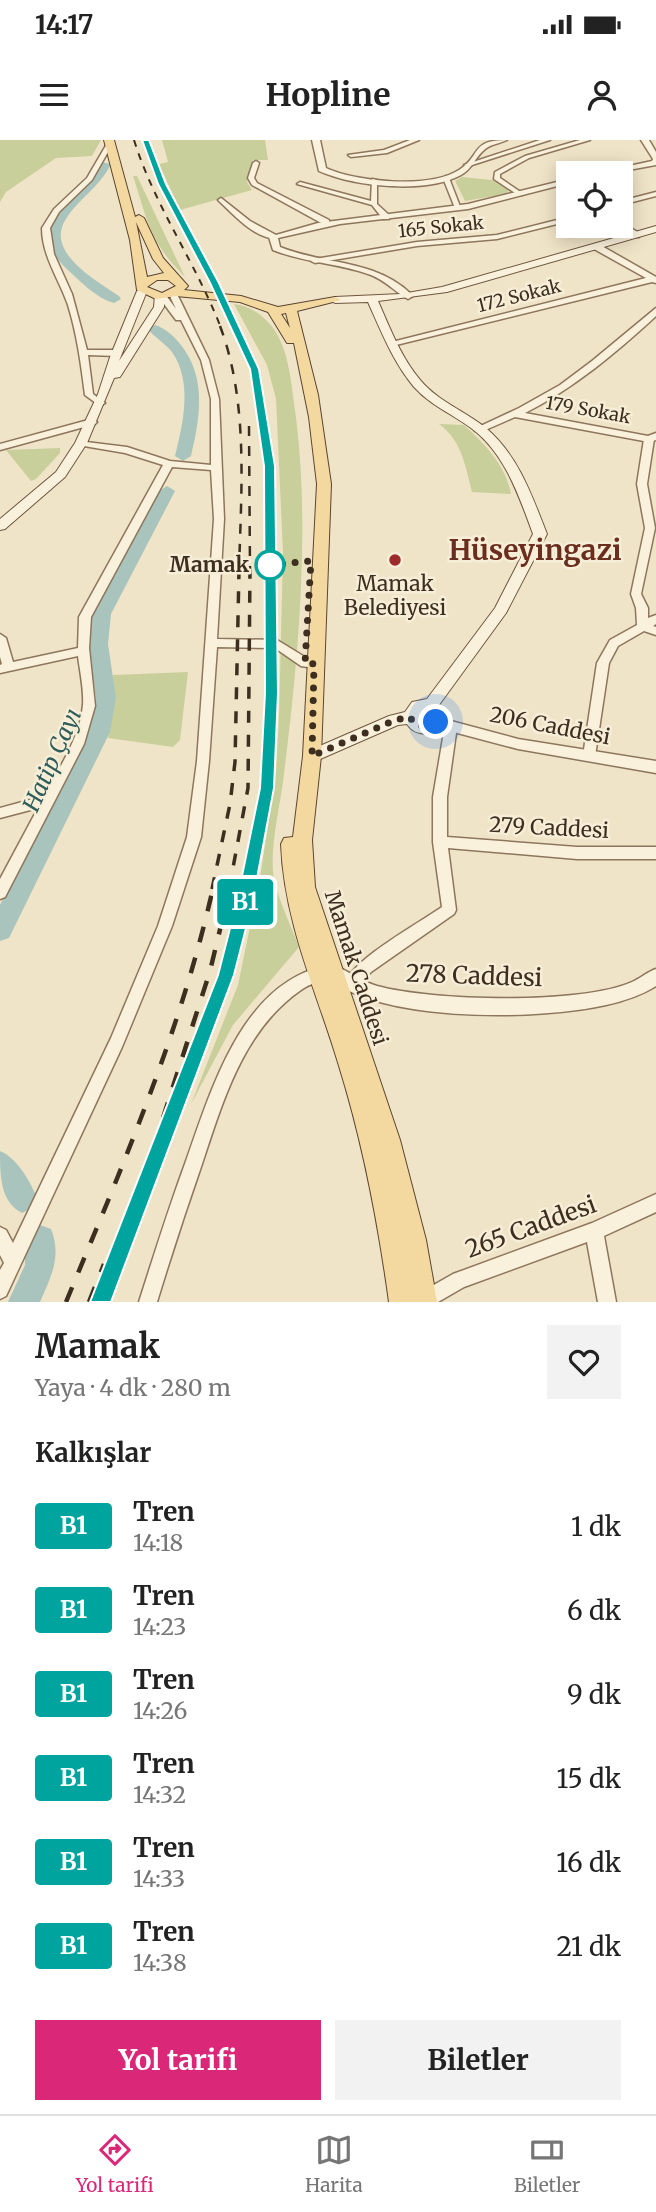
<!DOCTYPE html>
<html lang="tr">
<meta charset="utf-8">
<style>
body{margin:0;font-family:Merriweather,serif;background:#f2f2f2;color:#222;height:100vh;display:flex;flex-direction:column;font-size:26px;white-space:nowrap}
*{box-sizing:border-box;margin:0}
p{font-size:23px;color:#767676}
.icon{flex:none;width:38px;height:38px;fill:none;stroke:currentColor;stroke-width:2;stroke-linecap:round;stroke-linejoin:round}
.map{position:relative;height:1162px;overflow:hidden}
.panel{display:flex;flex-direction:column;background:#fff;flex:1}
.panel>*{flex:none}
.badge{padding:0 14px;border-radius:5px;font-size:24px;line-height:46px}
.buttons{position:absolute;left:556px;top:21px;display:grid;gap:14px}
.buttons a{display:grid;place-items:center;width:77px;height:77px;border-radius:0px;background:#fff;box-shadow:0 4px 18px #0003;font-size:35px}
.you{position:absolute;width:35px;height:35px;margin:-18px;border:5px solid #fff;border-radius:50%;background:#1a73e8;box-shadow:0 0 0 10px #1a73e833}
.map>.badge{position:absolute;translate:-50% -50%;box-shadow:0 0 0 4px #fff}
h2{padding:0 35px;font-size:26px;line-height:63px}
.round{display:grid;place-items:center;flex:none;width:74px;height:74px;border-radius:0px;background:#f2f2f2}
.head{display:flex;align-items:center;justify-content:space-between;height:119px;padding:0 35px}
h1{font-size:33px;font-weight:700;line-height:52px}
.button{display:flex;gap:14px;margin-top:auto;padding:14px 35px}
.button a{flex:1;height:80px;border-radius:0px;background:#db2777;color:#fff;font-size:28px;font-weight:700;line-height:80px;text-align:center}
.button a+a{background:#f2f2f2;color:#222}
ul{padding:0;list-style:none}
li{display:flex;align-items:center;gap:21px;height:84px;padding:0 35px}
li div{flex:1}
li b{display:block;font-size:26px}
li em{font-style:normal}
li .badge{min-width:77px;font-weight:700;text-align:center}
.status{display:flex;justify-content:space-between;align-items:center;height:49px;padding:0 35px;background:#fff;direction:ltr}
.status svg{height:19px;fill:currentColor}
header{display:flex;justify-content:space-between;align-items:center;height:91px;padding:0 35px;background:#fff;font-size:32px;font-weight:700}
.dock{display:flex;justify-content:space-around;align-items:center;height:98px;border-top:2px solid #e0e0e0;background:#fff;font-size:19px;color:#767676}
.dock a{display:grid;justify-items:center;gap:4px}
.dock .on{color:#db2777}
.map>svg:first-child{display:block}
</style>
<div class="status"><b>14:17</b><svg viewBox="0 0 49 12"><path d="M0 12V9h3v3zM5 12V6h3v6zM10 12V3h3v9zM15 12V0h3v12zM26 1h20v11H26zM47 4h2v5h-2z"/></svg></div>
<header><svg class="icon" aria-label="menu" viewBox="0 0 24 24"><path d="M4 6h16M4 12h16M4 18h16"/></svg>Hopline<svg class="icon" aria-label="person" viewBox="0 0 24 24"><circle cx="12" cy="8" r="4"/><path d="M4 21q1-7 8-7t8 7"/></svg></header>
<div class="map">
<svg width="656" height="1162" viewBox="0 0 656 1162">
<rect width="100%" height="100%" fill="#f0e4c8"/>
<!-- green -->
<g fill="#c9cf9b">
<path d="M0 0H101L92 16 56 18 6 52 0 62Z"/>
<path d="M162 0H265L268 20H253L247 42 252 50 180 70 159 24 168 22Z"/>
<path d="M133 36H137L185 137C149 101 148 82 133 36Z"/>
<path d="M462 37 492 40 510 49 506 54 465 61 455 41Z"/>
<path d="M234 164C257 167 275 184 283 207 290 226 292 249 295 270 311 387 298 524 283 642 279 671 271 702 273 732 274 750 292 788 299 807L233 885 191 964 238 845 260 738 276 633 279 575 283 413 276 259 267 225Z"/>
<path d="M439 284 464 285C485 304 506 326 511 354L472 352C465 325 462 301 439 284Z"/>
<path d="M60 308V313L36 339 31 341 6 310Z"/>
<path d="M188 532 180 600 173 607 108 598 114 567 113 535Z"/>
</g>
<g fill="none" stroke-linecap="round" stroke-linejoin="round">
<!-- river -->
<g fill="#a9c4bc" fill-rule="evenodd">
<path d="M101 22 111 24C99 48 79 58 66 79 44 112 97 141 119 156L121 159 114 163C98 159 82 143 70 132 25 92 64 72 90 40 95 35 97 28 101 22Z"/>
<path d="M155 185C165 188 174 196 181 205 207 238 200 278 191 316L183 321 175 316C183 284 193 242 172 212 165 203 155 198 148 189Z"/>
<path d="M167 346 175 351 111 474 108 504 116 558 110 592 9 798 0 801V765L88 592 96 558 88 504 91 474 159 351Z"/>
<path d="M0 1011C17 1018 30 1041 37 1058L32 1068 22 1073C0 1062 0 1035 0 1011Z"/>
<path d="M40 1085 51 1089C62 1116 51 1137 40 1162H8L25 1125V1100L29 1089Z"/>
</g>
<defs>
<g id="minor">
<path d="M410 0H419L387 13 351 17 348 15 384 10Z"/>
<path d="M540 0H550L469 26 464 25Z"/>
<path d="M580 0H590L529 18 500 34V38L522 53V55H518L494 39 495 32 525 16Z"/>
<path d="M108 2 113 3 92 40 59 72 50 88 54 114 72 154 87 210H117L121 213 117 216 88 215 93 254 105 263 100 266 85 255C81 224 77 194 68 165 59 139 42 116 42 88L54 69 87 38Z"/>
<path d="M256 21 259 23 254 38 257 43 329 80V84H323L252 45 248 38 253 23Z"/>
<path d="M446 36 449 38 461 69 455 68 443 38Z"/>
<path d="M372 39 377 40V64L389 75V79H383L372 65 297 44 300 42 371 61Z"/>
<path d="M656 52V56L621 65V61Z"/>
<path d="M221 58 250 81 276 95V99C254 98 234 75 219 61L218 60Z"/>
<path d="M569 77V81L497 99 417 106 315 123 311 121 315 119 417 102 497 95Z"/>
<path d="M621 82 639 93V97H633L619 86H621Z"/>
<path d="M594 105H600L656 137V143L652 142 392 206 388 203 646 138 594 109Z"/>
<path d="M170 152 177 154 209 220 219 259 224 379 217 499 277 500 308 519 318 521 320 524 314 528 301 526 275 508 217 507 209 621 201 697 172 786 122 907 6 1156 0 1159V1130L4 1123 0 1115V1087L6 1090 13 1103 111 898 158 786 187 697 197 621 214 379 211 330 172 327 91 477 89 508 95 566 84 604 5 757 0 759V739L38 668 0 678V668L44 656C59 628 80 598 83 565 84 549 80 532 78 516L0 533V525L2 524 0 517V494L6 498 13 522 78 508 79 477 163 325 125 313 78 305V301L127 307 170 321 211 325V259L201 220 181 180H176L158 156 165 154 176 169 169 154Z"/>
<path d="M92 279 97 282 95 284 0 310V304Z"/>
<path d="M649 296 654 299 647 344 655 388 641 454 648 468V478L656 475V484L653 486 656 487V495L644 491 618 506 609 523 595 616 593 619H585L583 616 597 523 610 500 637 485 636 468 631 454 645 388 637 344 644 299Z"/>
<path d="M451 581 455 583 457 586 447 657V697L577 707H656V719H577L448 708 456 770 454 774 371 832 356 849 351 851 346 849 344 844C356 817 416 785 442 767L433 702V657L445 586 447 583Z"/>
<path d="M325 826 330 828 332 833 330 838C320 842 310 843 301 850 243 890 223 961 202 1024 186 1070 171 1116 157 1162H139C154 1115 169 1067 186 1021 211 951 241 844 325 826Z"/>
<path d="M656 1054V1072L604 1096 616 1162H598L587 1102 464 1147 438 1162H416L418 1154 453 1134 592 1083Z"/>
</g>
<g id="tertiary">
<path d="M312 0H320L326 28C356 42 430 49 459 30 482 15 470 0 507 0 499 4 489 4 483 11 475 18 472 29 461 35 426 54 355 47 319 31Z"/>
<path d="M641 0H649L656 12V25L612 33H597L652 21 653 19Z"/>
<path d="M569 39V43L468 69 340 84 278 98 280 107C324 125 375 119 411 154L413 156 408 159C395 152 385 140 371 135 339 123 305 123 273 110L269 97 318 83 468 64Z"/>
<path d="M656 168V176C616 213 574 248 525 273L648 296 656 293V300L649 302 515 277 483 291H475L474 289 519 268 560 245 592 221Z"/>
<path d="M436 577 518 599 656 621V633L518 609 431 586 429 582Z"/>
<path d="M333 825C348 831 361 841 377 846 432 861 580 865 632 842 641 838 647 832 656 829V846C640 856 624 861 606 865 539 880 406 881 345 849 337 845 328 841 325 833L327 828Z"/>
</g>
<g id="secondary">
<path d="M656 86V92L447 152 378 161C390 188 401 218 421 241 439 262 465 271 486 288 518 315 532 356 547 394L506 473 439 565 444 577 438 589C427 596 414 595 407 584L398 585 318 620H306L304 616 306 612 389 576 405 572 412 562 427 559 495 468 533 394C519 356 505 313 471 288 452 274 430 265 414 247 393 222 381 191 368 162L335 163 330 160 335 157 401 154 442 147ZM423 570 428 575 425 582 420 577Z"/>
<path d="M142 148 147 151 119 221 154 167 155 154 164 156V167L120 237 114 238 87 303 65 337 5 389 0 390V379L56 332 75 303 98 254 110 217 137 151Z"/>
</g>
<path id="primary" d="M104 0H114L135 77 139 75 144 78 163 118 188 146 184 150 241 156 278 167 335 157 341 160 297 171 318 255 331 344 321 616 312 700 315 747 400 1000 426 1100 437 1162H389C378 1082 363 1003 339 926 317 852 284 783 281 704L284 698 293 697 303 616 317 344 309 277 294 203H287L268 172 240 162 176 156 156 159 137 150 130 100ZM136 82 153 119 164 133 147 137ZM157 140H168L176 146 162 153 147 147ZM286 173 290 188 281 174Z"/>
</defs>
<!-- minor casing -->
<use href="#minor" stroke="#8d765c" stroke-width="3"/>
<!-- tertiary casing -->
<use href="#tertiary" stroke="#8d765c" stroke-width="3"/>
<!-- secondary casing -->
<use href="#secondary" stroke="#6f573f" stroke-width="2"/>
<!-- primary casing -->
<use href="#primary" stroke="#5b4430" stroke-width="2"/>
<!-- minor -->
<use href="#minor" fill="#faf1dc" fill-rule="evenodd"/>
<!-- tertiary -->
<use href="#tertiary" fill="#faf1dc" fill-rule="evenodd"/>
<!-- secondary -->
<use href="#secondary" fill="#faf1dc" fill-rule="evenodd"/>
<!-- primary -->
<use href="#primary" fill="#f3d9a0" fill-rule="evenodd"/>
<!-- rail-far3 -->
<g stroke="#3d2e20" stroke-width="2" stroke-dasharray="7 7" stroke-linecap="butt">
<path d="M134 0C155 67 196 123 221 188"/>
<path d="M146 0 162 44 236 188"/>
</g>
<!-- rail-far2 -->
<g stroke="#3d2e20" stroke-width="2.5" stroke-dasharray="10 10" stroke-linecap="butt">
<path d="M220 186C249 263 241 351 239 432"/>
<path d="M235 186 255 229 269 325 270 432"/>
<path d="M249 286 250 432"/>
</g>
<!-- rail-far1 -->
<g stroke="#3d2e20" stroke-width="3.5" stroke-dasharray="12 12" stroke-linecap="butt">
<path d="M212 749 230 664 235 622 239 430"/>
<path d="M229 749 248 648 250 430"/>
<path d="M247 749 267 648 271 553 270 430"/>
</g>
<!-- rail -->
<g stroke="#3d2e20" stroke-width="4.5" stroke-dasharray="16 16" stroke-linecap="butt">
<path d="M163 978 210 831 230 748"/>
<path d="M66 1162C122 1027 181 891 213 748"/>
<path d="M89 1162 104 1124"/>
<path d="M100 1162 226 835 247 748"/>
</g>
</g>
<!-- line -->
<path fill="#00a49f" stroke="#fff" stroke-width="2" d="M142 0H149L166 44 219 143 259 229 275 326 278 553 274 648 252 765 234 835 111 1162H90L218 835 236 765 260 648 265 553 264 326 250 229 210 143 158 44Z"/>
<g fill="none" stroke-linecap="round" stroke-linejoin="round">
<!-- walk -->
<path stroke="#3d2e20" stroke-width="7" stroke-dasharray="0 12.6" d="M270 425 311 421 305 523 314 524 312 616 395 580 410 577 414 583 426 587 436 582"/>
</g>
<!-- markers -->
<circle fill="#9e2a2b" stroke="#f7eed8" stroke-width="2.5" cx="395" cy="420" r="7"/>
<circle fill="#fff" stroke="#00a49f" stroke-width="3.5" cx="270" cy="425" r="14"/>
<g text-anchor="middle" stroke-width="5" stroke-linejoin="round" paint-order="stroke">
<!-- far-street labels -->
<g font-size="18" fill="#3d2e20" stroke="#f7eed8">
<text transform="translate(441 87) rotate(-6)" y="6">165 Sokak</text>
<text transform="translate(519 156) rotate(-14)" y="6">172 Sokak</text>
<text transform="translate(588 270) rotate(10)" y="6">179 Sokak</text>
</g>
<!-- stop labels -->
<g font-size="21" font-weight="bold" fill="#3d2e20" stroke="#f7eed8" text-anchor="end">
<text x="249" y="432">Mamak</text>
</g>
<!-- poi labels -->
<g font-size="21" fill="#3d2e20" stroke="#f7eed8">
<text x="395" y="451">Mamak<tspan x="395" dy="24">Belediyesi</tspan></text>
</g>
<!-- street labels -->
<g font-size="21" fill="#3d2e20" stroke="#f7eed8">
<text transform="translate(550 586) rotate(11)" y="7">206 Caddesi</text>
<text transform="translate(549 688) rotate(3)" y="7">279 Caddesi</text>
<text transform="translate(356 828) rotate(72)" y="7">Mamak Caddesi</text>
</g>
<!-- water labels -->
<g font-size="23" font-style="italic" fill="#2f5d5a" stroke="#f7eed8">
<text transform="translate(52 620) rotate(-66)" y="8">Hatip Çayı</text>
</g>
<!-- near-street labels -->
<g font-size="24" fill="#3d2e20" stroke="#f7eed8">
<text transform="translate(474 836) rotate(2)" y="8">278 Caddesi</text>
<text transform="translate(531 1087) rotate(-20)" y="8">265 Caddesi</text>
</g>
<!-- district labels -->
<g font-size="28" font-weight="bold" fill="#6b2e1e" stroke="#f7eed8">
<text x="535" y="420">Hüseyingazi</text>
</g>
</g>
</svg>
<div class="buttons">
<a><svg class="icon" aria-label="locate" viewBox="0 0 24 24"><circle cx="12" cy="12" r="6"/><path d="M12 2v4M12 18v4M2 12h4M18 12h4"/></svg></a>
</div>
<div class="you" style="left:436px;top:582px"></div>
<b class="badge" style="left:245px;top:762px;background:#00a49f;color:#fff">B1</b>
</div>
<section class="panel">
<div class="head"><div><h1>Mamak</h1><p>Yaya · 4 dk · 280 m</p></div><a class="round"><svg class="icon" aria-label="heart" viewBox="0 0 24 24"><path d="M12 20l-8-8c-3-5 5-10 8-4 3-6 11-1 8 4z"/></svg></a></div>
<h2>Kalkışlar</h2>
<ul>
<li><span class="badge" style="background:#00a49f;color:#fff">B1</span><div><b>Tren</b><p>14:18</p></div><em>1 dk</em></li>
<li><span class="badge" style="background:#00a49f;color:#fff">B1</span><div><b>Tren</b><p>14:23</p></div><em>6 dk</em></li>
<li><span class="badge" style="background:#00a49f;color:#fff">B1</span><div><b>Tren</b><p>14:26</p></div><em>9 dk</em></li>
<li><span class="badge" style="background:#00a49f;color:#fff">B1</span><div><b>Tren</b><p>14:32</p></div><em>15 dk</em></li>
<li><span class="badge" style="background:#00a49f;color:#fff">B1</span><div><b>Tren</b><p>14:33</p></div><em>16 dk</em></li>
<li><span class="badge" style="background:#00a49f;color:#fff">B1</span><div><b>Tren</b><p>14:38</p></div><em>21 dk</em></li>
</ul>
<div class="button"><a>Yol tarifi</a><a>Biletler</a></div>
</section>
<nav class="dock">
<a class="on"><svg class="icon" aria-label="directions" viewBox="0 0 24 24"><path d="M12 3l9 9-9 9-9-9zM9 14v-3h6M13 9l2 2-2 2"/></svg>Yol tarifi</a>
<a><svg class="icon" aria-label="map" viewBox="0 0 24 24"><path d="M3 6l6-2 6 2 6-2v14l-6 2-6-2-6 2zM9 4v14M15 6v14"/></svg>Harita</a>
<a><svg class="icon" aria-label="tickets" viewBox="0 0 24 24"><path d="M3 7h18v10H3zM15 7v10"/></svg>Biletler</a>
</nav>
